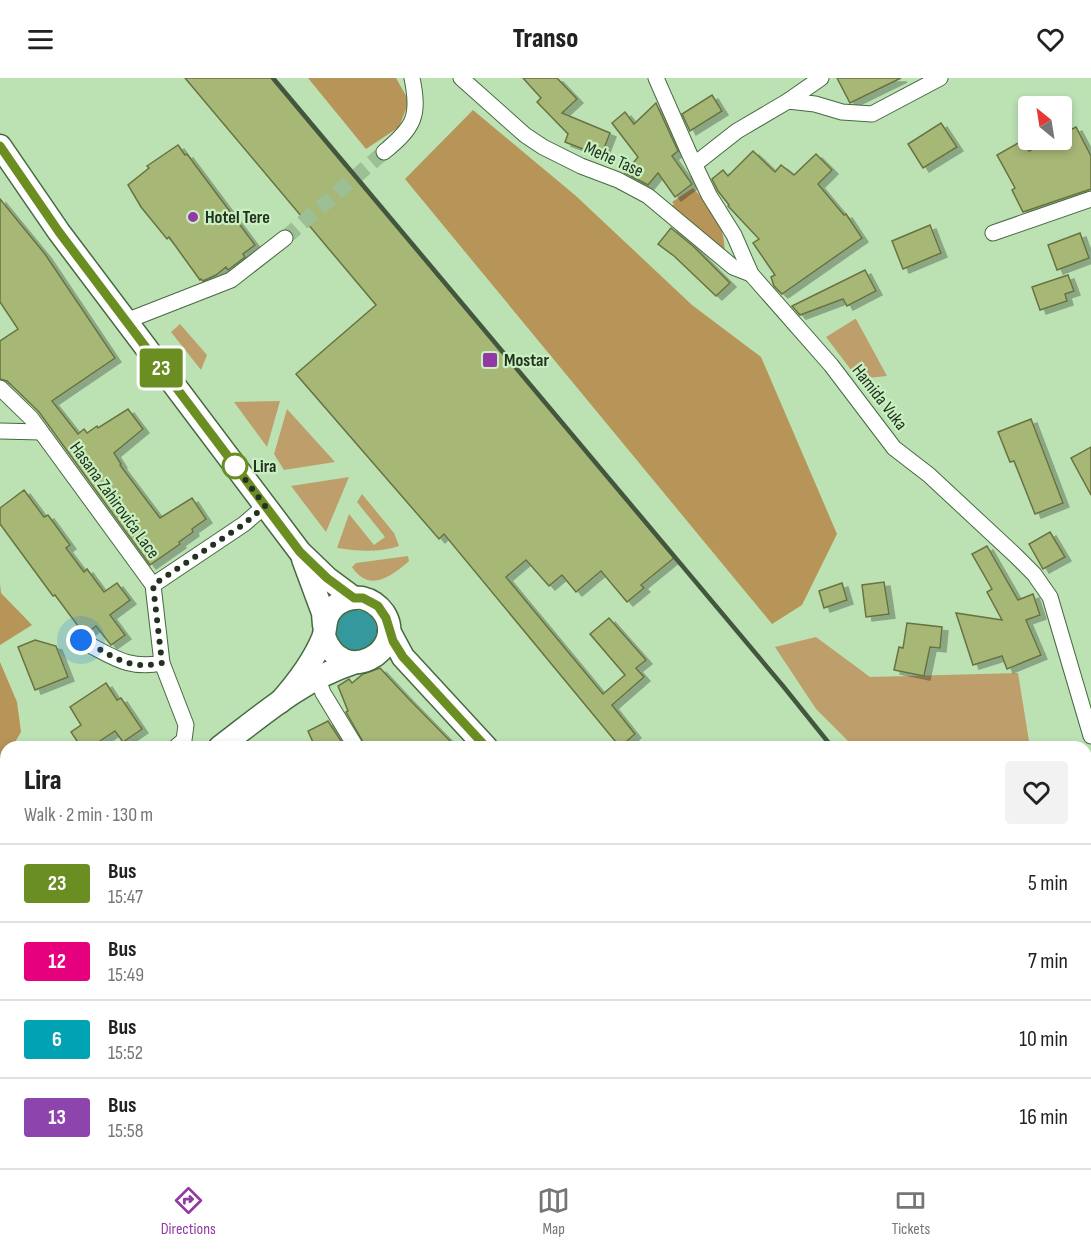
<!DOCTYPE html>
<meta charset="utf-8">
<style>
body{margin:0;font-family:"Sofia Sans Condensed",sans-serif;background:#f2f2f2;color:#222;height:100vh;display:flex;flex-direction:column;font-size:22px;white-space:nowrap}
*{box-sizing:border-box;margin:0}
p{font-size:20px;color:#767676}
.icon{flex:none;width:33px;height:33px;fill:none;stroke:currentColor;stroke-width:2;stroke-linecap:round;stroke-linejoin:round}
.map{position:relative;flex:1;overflow:hidden}
.details{position:absolute;left:0px;top:663px;width:1092px;height:428px;display:flex;flex-direction:column;background:#fff;border-radius:18px 18px 0 0;box-shadow:0 3px 9px #0003}
.details>*{flex:none}
.badge{padding:0 12px;border-radius:4px;font-size:21px;line-height:39px}
.needle{width:39px;rotate:330deg}
.controls{position:absolute;left:1018px;top:18px;display:grid;gap:12px}
.controls a{display:grid;place-items:center;width:54px;height:54px;border-radius:6px;background:#fff;box-shadow:0 3px 9px #0003;font-size:30px}
.you{position:absolute;width:30px;height:30px;margin:-15px;border:4px solid #fff;border-radius:50%;background:#1a73e8;box-shadow:0 0 0 9px #1a73e833}
.map>.badge{position:absolute;translate:-50% -50%;box-shadow:0 0 0 3px #fff}
.round{display:grid;place-items:center;flex:none;width:63px;height:63px;border-radius:6px;background:#f2f2f2}
.summary{display:flex;align-items:center;justify-content:space-between;height:102px;padding:0 24px}
h1{font-size:28px;font-weight:800;line-height:45px}
ul{padding:0;list-style:none}
li{display:flex;align-items:center;gap:18px;height:78px;padding:0 24px;border-top:2px solid #e0e0e0}
li div{flex:1}
li b{display:block;font-size:22px}
li em{font-style:normal}
li .badge{min-width:66px;font-weight:700;text-align:center}
header{display:flex;justify-content:space-between;align-items:center;height:78px;padding:0 24px;background:#fff;font-size:27px;font-weight:800}
.menu{display:flex;justify-content:space-around;align-items:center;height:84px;border-top:2px solid #e0e0e0;background:#fff;font-size:16px;color:#767676}
.menu a{display:grid;justify-items:center;gap:3px}
.menu .on{color:#9239a5}
.map>svg:first-child{display:block}
</style>
<header><svg class="icon" aria-label="menu" viewBox="0 0 24 24"><path d="M4 6h16M4 12h16M4 18h16"/></svg>Transo<svg class="icon" aria-label="heart" viewBox="0 0 24 24"><path d="M12 20l-8-8c-3-5 5-10 8-4 3-6 11-1 8 4z"/></svg></header>
<div class="map">
<svg width="1091" height="1090" viewBox="0 0 1091 1090">
<defs>
<filter id="shadow"><feDropShadow dx="6" dy="4" stdDeviation="0" flood-color="#0004"/></filter>
</defs>
<rect width="100%" height="100%" fill="#bce2b4"/>
<!-- green -->
<g fill="#be9f6c">
<path d="M855 241H856L887 298 858 301 826 259Z"/>
<path d="M180 246 207 277 201 292 171 254Z"/>
<path d="M280 323 267 369 234 324Z"/>
<path d="M287 331 335 384 284 392 274 376Z"/>
<path d="M349 399 326 454 291 408Z"/>
<path d="M362 416 394 455 399 468C378 475 358 473 337 470L349 436 374 467 385 459 357 424Z"/>
<path d="M408 478 409 483C391 499 369 515 352 489L356 485Z"/>
<path d="M816 559 870 599 1018 595 1029 663 1028 669H854L816 631 775 569Z"/>
<path d="M1091 871V1042L1086 1046V873Z"/>
<path d="M1086 1059 1091 1069V1084L1084 1090H1064L1059 1085 1086 1084Z"/>
</g>
<!-- forest -->
<g fill="#b79457">
<path d="M308 0H396L409 23 399 49 366 71Z"/>
<path d="M473 32 576 118 692 227 761 279 837 456 802 527 772 546 405 101Z"/>
<path d="M693 110C714 133 723 141 725 174L671 128 674 126 672 124Z"/>
<path d="M0 506 1 515 32 547 0 567Z"/>
<path d="M0 584 17 624 21 654 12 669H6V759L0 770Z"/>
<path d="M92 1085H183L184 1090H95Z"/>
</g>
<!-- water -->
<g fill="#35989d">
<circle cx="356" cy="553" r="21"/>
<path d="M0 884 6 894V1084L92 1085 95 1090H0Z"/>
</g>
<!-- building -->
<g fill="#a7b776" stroke="#677341" stroke-width="1.5" filter="url(#shadow)">
<path d="M185 0H271L674 480 641 507 644 510 627 524 601 493 576 514 562 497 549 508 526 482 506 499 603 616 625 597 590 556 609 540 646 582 636 590 644 599 612 627 635 656 620 669 444 456 439 461 296 296 376 227Z"/>
<path d="M523 0H557L577 21 562 35 610 55 601 78 565 64 568 56 537 24 541 20Z"/>
<path d="M837 0H901L850 25Z"/>
<path d="M712 17 722 33 690 53 682 36Z"/>
<path d="M656 25 678 73 672 78 692 106 675 119 658 95 648 107 625 95 638 79 612 45 625 34 634 46Z"/>
<path d="M941 45 957 69 923 90 908 66Z"/>
<path d="M1076 49 1091 78V111L1023 134 1012 112 1015 110 997 77 1029 59V73L1051 62H1062V56Z"/>
<path d="M178 67 185 77 187 76 255 167 243 176 245 179 228 192 226 189 216 197 203 203 201 201 200 202 169 159 167 161 141 129 128 107 149 90 147 88Z"/>
<path d="M753 73 775 94 781 87 794 97 816 76 832 92 818 106 844 137 846 136 862 160 782 216 774 208 771 199 775 197 753 165 759 161 728 128 729 127 718 113 712 101 723 92 728 98Z"/>
<path d="M0 121 45 176 115 280 52 323 78 356 84 351 87 355 97 348 98 350 128 331 143 351 114 375 121 386 120 387 160 440 192 420 206 441 192 451 193 454 179 464 180 466 150 487 39 334 7 303 0 301V263L18 251 0 224Z"/>
<path d="M930 147 941 175 903 191 892 163Z"/>
<path d="M671 150 693 168 730 205 716 218 674 178 658 166Z"/>
<path d="M1080 155 1089 180 1057 192 1048 167Z"/>
<path d="M865 192 876 213 847 228 843 221 800 237 792 228Z"/>
<path d="M1068 197 1074 213 1065 216 1067 223 1040 232 1032 209Z"/>
<path d="M1031 341 1063 425 1035 436 1014 383 1010 384 998 354Z"/>
<path d="M1091 369V417L1071 380Z"/>
<path d="M24 412 44 439 48 437 70 467 66 470 84 494 87 491 104 514 117 505 130 522 110 537 125 557 111 567 96 548 87 555 81 552 55 517 53 518 0 446V430Z"/>
<path d="M1050 454 1065 479 1043 491 1029 466Z"/>
<path d="M987 468 1018 522 1033 516 1040 537 1026 542 1041 577 1007 591 1002 578 973 587 956 535 1002 542 987 514 992 511 972 476Z"/>
<path d="M884 504 889 536 866 539 862 507Z"/>
<path d="M842 505 847 522 824 530 819 513Z"/>
<path d="M907 545 942 549 940 570 930 569 924 598 894 592 899 569 903 570Z"/>
<path d="M35 562 56 568 68 599 35 612 18 569Z"/>
<path d="M380 590 407 619 456 669H366L346 634 348 633 338 608 349 601 352 605 363 596Z"/>
<path d="M106 605 117 622 121 620 142 651 123 664 115 653 91 669H81L71 654 81 647 70 629Z"/>
<path d="M328 643 345 669H315L308 653Z"/>
</g>
<g fill="none" stroke-linecap="round" stroke-linejoin="round">
<!-- street-tunnel -->
<path stroke="#9dbf96" stroke-width="15" stroke-dasharray="15 8" stroke-linecap="butt" d="M285 160 384 74"/>
<defs>
<g id="street">
<path d="M461 0 525 57 543 69 581 88 618 102 648 118 733 189 751 196"/>
<path d="M656 0 689 75 709 117 734 157 751 196 831 287 894 370 929 397 1016 478 1034 496 1050 519 1091 658"/>
<path d="M788 23 821 0"/>
<path d="M384 74C414 49 420 39 412 0"/>
<path d="M695 86 737 53 788 23 815 26 842 34 872 36 940 0"/>
<path d="M993 155 1091 121"/>
<path d="M126 243 231 202 285 160"/>
<path d="M0 310 31 340 153 507 162 585 186 647 184 662 176 669"/>
<path d="M0 353 41 354"/>
<path d="M153 507 244 446 265 428"/>
<path d="M75 560C108 574 124 593 162 585"/>
<path d="M323 598 320 607 323 615 356 669"/>
<path d="M295 1084 297 1090"/>
<path d="M606 1084 609 1090"/>
</g>
<g id="secondary">
<path d="M0 68 59 154 300 474 327 500 354 520"/>
<path d="M303 481 323 535 324 547"/>
<path d="M389 553 403 579 486 669"/>
<path d="M280 624C297 605 313 584 323 560 327 549 323 541 333 530 340 523 351 519 362 520 371 522 379 528 384 535 408 573 342 611 324 558"/>
<path d="M220 669C261 638 303 601 353 585"/>
<path d="M0 831 6 826"/>
<path d="M845 1084 849 1090"/>
</g>
</defs>
<!-- street casing -->
<use href="#street" stroke="#476940" stroke-width="17"/>
<!-- secondary casing -->
<use href="#secondary" stroke="#476940" stroke-width="25"/>
<!-- street -->
<use href="#street" stroke="#fff" stroke-width="15"/>
<!-- secondary -->
<use href="#secondary" stroke="#fff" stroke-width="22"/>
<!-- rail -->
<path stroke="#43573f" stroke-width="4.5" d="M273 0 783 608 832 669"/>
</g>
<g fill="none" stroke-linecap="round" stroke-linejoin="round">
<defs>
<path id="line" d="M0 68 59 154 300 474 327 500 354 520H363L378 528 386 540 393 563 403 579 486 669"/>
</defs>
<!-- line casing -->
<use href="#line" stroke="#fff" stroke-width="14"/>
<!-- line -->
<use href="#line" stroke="#6b8e23" stroke-width="9"/>
<!-- walk -->
<path stroke="#233220" stroke-width="6" stroke-dasharray="0 10.8" d="M81 562C113 576 124 593 162 585L153 507 244 446 265 428 235 388"/>
</g>
<!-- markers -->
<g fill="#9239a5" stroke="#c9f0c1" stroke-width="2">
<circle cx="193" cy="139" r="6"/>
<rect x="482" y="274" width="16" height="16" rx="3"/>
</g>
<circle fill="#fff" stroke="#6b8e23" stroke-width="3" cx="235" cy="388" r="12"/>
<g text-anchor="middle" stroke-width="4.5" stroke-linejoin="round" paint-order="stroke">
<!-- street labels -->
<g font-size="18" fill="#233220" stroke="#c9f0c1">
<text transform="translate(614 81) rotate(24)" y="6">Mehe Tase</text>
<text transform="translate(880 319) rotate(52)" y="6">Hamida Vuka</text>
<text transform="translate(115 422) rotate(54)" y="6">Hasana Zahirovića Lace</text>
</g>
<!-- poi labels -->
<g font-size="18" font-weight="bold" fill="#233220" stroke="#c9f0c1" text-anchor="start">
<text x="205" y="145">Hotel Tere</text>
<text x="504" y="288">Mostar</text>
</g>
<!-- stop labels -->
<g font-size="18" font-weight="bold" fill="#233220" stroke="#c9f0c1" text-anchor="start">
<text x="253" y="394">Lira</text>
</g>
</g>
</svg>
<div class="controls">
<a><svg class="needle" viewBox="-14 -14 28 28"><path d="M0-13l5 13h-10z" fill="#e53935"/><path d="M0 13l5-13h-10z" fill="#767676"/></svg></a>
</div>
<div class="you" style="left:81px;top:562px"></div>
<b class="badge" style="left:161px;top:290px;background:#6b8e23;color:#fff">23</b>
<section class="details">
<div class="summary"><div><h1>Lira</h1><p>Walk · 2 min · 130 m</p></div><a class="round"><svg class="icon" aria-label="heart" viewBox="0 0 24 24"><path d="M12 20l-8-8c-3-5 5-10 8-4 3-6 11-1 8 4z"/></svg></a></div>
<ul>
<li><span class="badge" style="background:#6b8e23;color:#fff">23</span><div><b>Bus</b><p>15:47</p></div><em>5 min</em></li>
<li><span class="badge" style="background:#e6007e;color:#fff">12</span><div><b>Bus</b><p>15:49</p></div><em>7 min</em></li>
<li><span class="badge" style="background:#00a3b4;color:#fff">6</span><div><b>Bus</b><p>15:52</p></div><em>10 min</em></li>
<li><span class="badge" style="background:#8e44ad;color:#fff">13</span><div><b>Bus</b><p>15:58</p></div><em>16 min</em></li>
</ul>
</section>
</div>
<nav class="menu">
<a class="on"><svg class="icon" aria-label="directions" viewBox="0 0 24 24"><path d="M12 3l9 9-9 9-9-9zM9 14v-3h6M13 9l2 2-2 2"/></svg>Directions</a>
<a><svg class="icon" aria-label="map" viewBox="0 0 24 24"><path d="M3 6l6-2 6 2 6-2v14l-6 2-6-2-6 2zM9 4v14M15 6v14"/></svg>Map</a>
<a><svg class="icon" aria-label="tickets" viewBox="0 0 24 24"><path d="M3 7h18v10H3zM15 7v10"/></svg>Tickets</a>
</nav>
